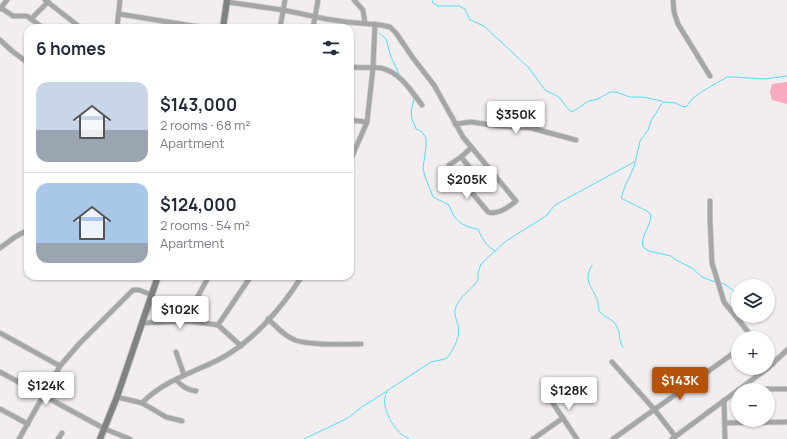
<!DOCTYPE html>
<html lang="en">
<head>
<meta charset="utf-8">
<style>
	:root { --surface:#fff; --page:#f2f2f3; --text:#1f2937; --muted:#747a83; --line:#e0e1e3; --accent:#b45309 }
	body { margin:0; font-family:Manrope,sans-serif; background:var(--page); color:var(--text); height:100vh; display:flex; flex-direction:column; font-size:15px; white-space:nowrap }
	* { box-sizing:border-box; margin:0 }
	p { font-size:13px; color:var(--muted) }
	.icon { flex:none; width:22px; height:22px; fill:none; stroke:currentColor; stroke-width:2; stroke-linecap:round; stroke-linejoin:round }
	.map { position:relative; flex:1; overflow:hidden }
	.panel { position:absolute; left:24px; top:24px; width:330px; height:256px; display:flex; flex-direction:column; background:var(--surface); border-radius:12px; box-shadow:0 1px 3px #0004 }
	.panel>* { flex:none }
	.controls { position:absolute; left:731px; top:279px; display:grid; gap:8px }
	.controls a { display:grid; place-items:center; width:44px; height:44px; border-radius:50%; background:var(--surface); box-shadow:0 1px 3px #0004; font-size:20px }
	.price { position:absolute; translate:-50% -34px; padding:0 9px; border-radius:4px; background:#fff; color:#222; font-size:13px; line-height:26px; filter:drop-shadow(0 1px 2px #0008) }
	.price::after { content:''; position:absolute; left:50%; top:24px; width:12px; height:9px; margin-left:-6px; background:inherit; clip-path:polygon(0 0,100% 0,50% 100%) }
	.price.selected { background:var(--accent); color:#fff }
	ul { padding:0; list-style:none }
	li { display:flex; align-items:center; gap:12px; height:100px; padding:0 12px }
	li+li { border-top:1px solid var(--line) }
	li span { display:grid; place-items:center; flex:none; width:112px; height:80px; border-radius:12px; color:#555 }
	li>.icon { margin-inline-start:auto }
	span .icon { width:48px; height:48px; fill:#fffc; stroke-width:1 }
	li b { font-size:17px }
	h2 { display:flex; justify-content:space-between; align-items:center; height:48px; padding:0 12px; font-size:17px }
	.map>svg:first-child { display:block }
	.green { fill:#f8aabe }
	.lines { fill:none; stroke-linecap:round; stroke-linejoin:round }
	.stream { stroke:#51def7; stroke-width:1 }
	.street-casing { stroke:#cecacb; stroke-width:6 }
	.secondary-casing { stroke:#cecacb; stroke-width:8 }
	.street { stroke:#a4a6a7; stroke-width:4.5 }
	.secondary { stroke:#808384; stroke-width:6 }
</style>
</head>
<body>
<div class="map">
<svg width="787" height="439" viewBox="0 0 787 439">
	<rect width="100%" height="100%" fill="#f2edee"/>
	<!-- green -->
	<polygon class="green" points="787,82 787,104 772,100 770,92 772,84"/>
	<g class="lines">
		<!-- stream -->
		<g class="stream">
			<polyline points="432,0 433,3 438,6 459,6 465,9 470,20 484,26 529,68 545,90 559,97 568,109 572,112 589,101 598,99 610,92 616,92 630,97 643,97 662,101"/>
			<polyline points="379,33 386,39 391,57 400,76"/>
			<path d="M412 96 414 99 411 111 412 119 416 129 422 132 426 138V147L423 168 425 177 433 197 449 205C454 220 462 227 478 229 481 237 487 247 495 251"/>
			<path d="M592 265C583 281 591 285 597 299 599 304 597 309 601 313 607 319 614 319 617 327 621 334 618 340 623 347"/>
			<path d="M715 282 702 277 692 268 676 260 671 256 649 251 643 247C640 236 651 226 651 215L647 211 621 198 625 186 634 167 640 141 648 130 651 121 663 102 676 103 681 106 686 107 693 98 703 91 727 77H735L765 79 787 76"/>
			<path d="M721 283C728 284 731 291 738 293"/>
			<path d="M387 392C379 404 392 426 401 434 404 436 407 437 409 439"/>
			<path d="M304 439 348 418 363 406 370 402 431 362 445 359 448 357C454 348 461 336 458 325 457 320 454 315 455 310 458 297 471 291 478 280V273L481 264 506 241 546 216 555 205 634 162"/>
		</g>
		<!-- street casing -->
		<g class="street-casing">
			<g id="street">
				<polyline points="45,0 81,28"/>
				<polyline points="354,0 363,10 365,23"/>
				<polyline points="673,0 674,12 678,24 710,76"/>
				<path d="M227 2 283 10 326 19 347 22 381 25 390 27 396 33 413 58 434 85 463 137 516 201C509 207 497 215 488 212L458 176 449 168V165L461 157"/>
				<polyline points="1,8 13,16 27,16 43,28"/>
				<polyline points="0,9 7,0"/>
				<polyline points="119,14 206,28"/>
				<polyline points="31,19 48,2"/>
				<polyline points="117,28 120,0"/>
				<polyline points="280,28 285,0"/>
				<polyline points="313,28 318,0"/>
				<polyline points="0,40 12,51 28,63"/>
				<path d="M350 67C360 68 371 67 381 68 400 72 411 91 422 105"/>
				<polyline points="350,120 367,122"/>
				<polyline points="455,124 471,122 499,126 531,128 576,140"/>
				<polyline points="471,148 461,157 475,174 486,184"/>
				<polyline points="350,161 367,122 373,68 375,24"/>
				<polyline points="710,201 710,220 712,263 721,292 724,302 753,338"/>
				<polyline points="0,248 15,237 28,230"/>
				<path d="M268 319C277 327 285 337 295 340 312 346 343 344 361 344"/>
				<polyline points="188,321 193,305 209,276"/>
				<polyline points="142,323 188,321 218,325 241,346"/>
				<polyline points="218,325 251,276"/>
				<polyline points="0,333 60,366"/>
				<polyline points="176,352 184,375"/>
				<polyline points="768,358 773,364"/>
				<polyline points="612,362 654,409 675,436 674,439"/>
				<polyline points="768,368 787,350"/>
				<polyline points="0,372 105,429 130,439"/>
				<path d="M176 380C182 386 187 390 196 391"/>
				<polyline points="739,389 787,389"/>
				<polyline points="546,393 577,439"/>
				<polyline points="117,397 142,403 166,417 182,421"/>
				<polyline points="724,400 725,439"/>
				<path d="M142 403C162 382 191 373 216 361 251 344 282 308 302 276"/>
				<polyline points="0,409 28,424"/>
				<polyline points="725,423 787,422"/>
				<polyline points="19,439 60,366 79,344 133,290 139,290 152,295"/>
				<polyline points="58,439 62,433"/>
				<polyline points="533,439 563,418"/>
				<polyline points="613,439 738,350"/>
				<polyline points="672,439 768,368"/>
			</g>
		</g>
		<!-- secondary casing -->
		<g class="secondary-casing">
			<g id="secondary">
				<polyline points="223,28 227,0"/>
				<polyline points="100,439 117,397 158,276"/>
			</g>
		</g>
		<!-- street -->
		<use href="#street" class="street"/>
		<!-- secondary -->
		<use href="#secondary" class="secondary"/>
	</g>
</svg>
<div class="controls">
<a><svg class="icon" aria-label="layers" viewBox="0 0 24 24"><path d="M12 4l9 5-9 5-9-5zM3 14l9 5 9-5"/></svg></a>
<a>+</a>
<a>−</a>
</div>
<b class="price" style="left:516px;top:135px">$350K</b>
<b class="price" style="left:467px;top:200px">$205K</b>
<b class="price" style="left:180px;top:330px">$102K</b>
<b class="price selected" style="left:680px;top:401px">$143K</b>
<b class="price" style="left:46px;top:406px">$124K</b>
<b class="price" style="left:569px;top:411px">$128K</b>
<section class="panel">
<h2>6 homes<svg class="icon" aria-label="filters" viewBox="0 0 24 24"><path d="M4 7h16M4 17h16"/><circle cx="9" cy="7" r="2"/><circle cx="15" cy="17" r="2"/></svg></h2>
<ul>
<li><span style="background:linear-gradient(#c9d6e8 60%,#9aa5b1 0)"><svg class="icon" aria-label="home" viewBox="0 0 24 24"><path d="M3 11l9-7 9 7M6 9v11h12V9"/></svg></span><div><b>$143,000</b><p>2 rooms · 68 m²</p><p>Apartment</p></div></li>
<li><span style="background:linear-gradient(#a9c7e8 75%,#9aa5b1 0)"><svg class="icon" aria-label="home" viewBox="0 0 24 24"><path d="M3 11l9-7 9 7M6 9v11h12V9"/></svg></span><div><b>$124,000</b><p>2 rooms · 54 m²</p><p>Apartment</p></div></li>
</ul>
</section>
</div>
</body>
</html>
